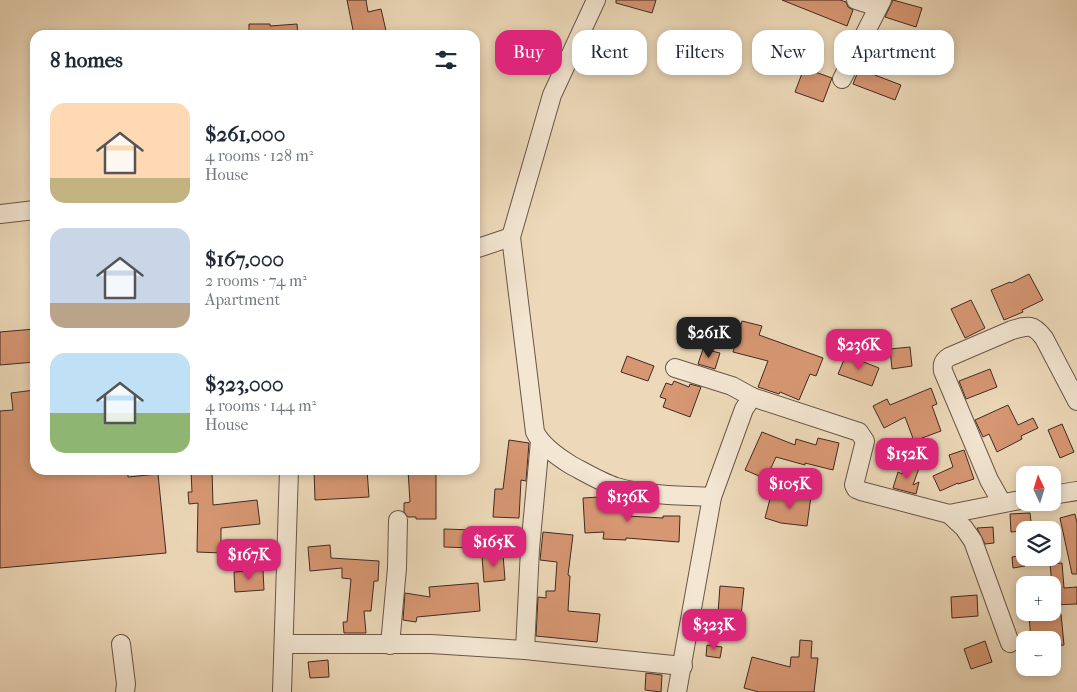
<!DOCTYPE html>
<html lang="en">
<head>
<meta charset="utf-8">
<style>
	:root { --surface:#fff; --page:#f2f2f3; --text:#1f2937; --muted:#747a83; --accent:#db2777 }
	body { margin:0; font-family:"IM FELL French Canon",serif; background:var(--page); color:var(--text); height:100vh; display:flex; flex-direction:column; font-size:19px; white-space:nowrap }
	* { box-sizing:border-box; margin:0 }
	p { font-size:16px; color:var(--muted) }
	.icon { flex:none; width:28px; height:28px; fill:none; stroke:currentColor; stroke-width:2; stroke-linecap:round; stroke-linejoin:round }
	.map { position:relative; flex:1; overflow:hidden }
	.sheet { position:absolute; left:30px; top:30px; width:450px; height:445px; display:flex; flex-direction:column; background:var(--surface); border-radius:15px; box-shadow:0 2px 8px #0003 }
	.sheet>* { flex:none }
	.guide { position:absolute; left:495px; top:30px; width:475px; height:45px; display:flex; gap:10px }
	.needle { width:32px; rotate:356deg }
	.controls { position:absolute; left:1016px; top:466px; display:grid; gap:10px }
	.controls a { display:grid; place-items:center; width:45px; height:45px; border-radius:10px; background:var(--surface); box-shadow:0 2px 8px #0003; font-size:25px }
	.price { position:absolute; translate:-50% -42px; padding:0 11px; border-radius:10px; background:var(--accent); color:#fff; font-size:16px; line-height:32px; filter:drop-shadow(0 1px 2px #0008) }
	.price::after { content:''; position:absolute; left:50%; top:30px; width:15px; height:11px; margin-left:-8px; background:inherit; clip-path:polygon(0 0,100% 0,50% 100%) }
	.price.current { background:#222; color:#fff }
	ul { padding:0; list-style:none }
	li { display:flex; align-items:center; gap:15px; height:125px; padding:0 20px }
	li span { display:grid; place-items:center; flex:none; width:140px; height:100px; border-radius:15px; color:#555 }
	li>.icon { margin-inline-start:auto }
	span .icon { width:60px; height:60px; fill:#fffc; stroke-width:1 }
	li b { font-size:21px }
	h2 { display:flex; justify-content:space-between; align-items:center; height:60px; padding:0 20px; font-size:21px }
	.chip { padding:0 18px; border-radius:15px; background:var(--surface); box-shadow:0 2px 8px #0003; font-size:18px; line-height:45px }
	.chip.current { background:var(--accent); color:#fff }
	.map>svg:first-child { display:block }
	.building { fill:#d79773; stroke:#3f2a22 }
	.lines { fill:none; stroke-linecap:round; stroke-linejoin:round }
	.minor-casing { stroke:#6a5648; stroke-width:20 }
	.minor { stroke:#f3e6d2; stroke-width:18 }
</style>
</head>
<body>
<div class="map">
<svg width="1077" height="692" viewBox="0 0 1077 692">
	<rect width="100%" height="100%" fill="#edd9b9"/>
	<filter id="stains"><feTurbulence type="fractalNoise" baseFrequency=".004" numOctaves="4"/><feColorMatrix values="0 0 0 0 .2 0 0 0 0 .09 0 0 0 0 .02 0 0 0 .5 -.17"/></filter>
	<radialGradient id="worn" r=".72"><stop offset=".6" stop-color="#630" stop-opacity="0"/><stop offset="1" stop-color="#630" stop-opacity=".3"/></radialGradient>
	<!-- building -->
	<g class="building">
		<polygon points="347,0 366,0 368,12 381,9 387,35 354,35"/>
		<polygon points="616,0 656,0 652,13 616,3"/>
		<polygon points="782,0 840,0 846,2 848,7 853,10 847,26"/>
		<polygon points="893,0 922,8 916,27 885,17"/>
		<polygon points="249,24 270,24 270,26 297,24 298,35 249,35"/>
		<polygon points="804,68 832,78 823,102 795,92"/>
		<polygon points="859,69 901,85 895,100 853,84"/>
		<polygon points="1029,274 1043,300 1022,310 1023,312 1004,320 991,290 1010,282 1011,283"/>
		<polygon points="971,300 985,328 965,338 951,309"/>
		<polygon points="742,321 762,326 759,335 823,358 816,376 810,374 799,400 780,392 779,394 758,387 768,361 733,352"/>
		<polygon points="35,329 35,362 0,365 0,332"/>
		<polygon points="910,347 912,366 892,369 890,349"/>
		<polygon points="703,349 720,353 715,369 698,364"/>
		<polygon points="846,355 879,368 872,386 838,374"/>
		<polygon points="627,356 654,366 648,381 621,372"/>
		<polygon points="990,369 997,387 966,399 959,381"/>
		<polygon points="674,381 689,387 690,384 701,387 690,417 663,407 666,399 660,397 666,383 672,385"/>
		<polygon points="931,388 937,404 932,406 941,431 914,441 905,417 884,428 873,406 887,399 890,405"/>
		<polygon points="35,390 35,470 128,470 128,477 158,474 166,553 0,568 0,411 13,410 11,393"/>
		<polygon points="1008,405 1018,425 1033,418 1038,428 1021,436 1022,439 997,452 989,434 983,437 975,420"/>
		<polygon points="1062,424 1074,452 1060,458 1048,430"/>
		<polygon points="762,432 795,445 796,439 816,445 818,438 839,443 833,470 805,463 805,465 776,457 766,479 745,470"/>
		<polygon points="509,440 529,443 526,481 521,480 519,518 493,517 495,489 503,489"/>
		<polygon points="964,450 974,479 958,484 958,483 940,491 933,476 953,467 949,455"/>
		<polygon points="905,463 919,468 913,485 919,482 916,494 893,488 898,472 902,474"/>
		<polygon points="191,470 212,470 213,505 257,500 260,524 221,528 221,553 197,552 198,503 189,504 188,492 192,492"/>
		<polygon points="314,470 367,470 369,497 315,500"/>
		<polygon points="408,470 436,470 436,519 416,519 416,517 408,517 404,512 404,503 410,502"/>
		<polygon points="794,493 811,496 807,526 781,523 765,518 771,495 793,501"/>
		<polygon points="599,497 600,505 628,506 627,516 663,518 663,516 680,516 679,542 626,538 626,540 603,539 604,532 585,533 583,498"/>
		<polygon points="1030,513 1032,530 1011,532 1010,514"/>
		<polygon points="1075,514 1077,523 1077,574 1072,574 1060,518"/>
		<polygon points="993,527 994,543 985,544 977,528"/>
		<polygon points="444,529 474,530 473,548 444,547"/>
		<polygon points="543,532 573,535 568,575 570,576 568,611 600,614 597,642 536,636 538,597 546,598 546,591 555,591 557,562 540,560"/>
		<polygon points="330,545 331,558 379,561 378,581 374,581 371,611 364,611 366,633 344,633 343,622 347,622 351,579 342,578 342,568 310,571 308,547"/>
		<polygon points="503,554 505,580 484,582 482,557"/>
		<polygon points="1024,555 1025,566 1013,568 1012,557"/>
		<polygon points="1062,563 1064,588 1077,587 1077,604 1052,605 1052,585 1050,564"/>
		<polygon points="263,570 264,590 235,592 234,572"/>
		<polygon points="478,583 480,611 417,617 416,622 403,620 405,593 430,597 429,587"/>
		<polygon points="720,586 744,588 741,615 718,613"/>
		<polygon points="977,595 978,616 952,618 951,597"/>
		<polygon points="1061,614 1064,645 1052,646 1052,640 1031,640 1029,616"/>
		<polygon points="800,640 812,641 811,658 818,658 814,692 759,692 744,688 752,657 790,667 791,657 799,657"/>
		<polygon points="985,641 992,662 971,669 964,649"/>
		<polygon points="707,645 722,647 720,658 706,656"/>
		<polygon points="328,660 329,677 310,678 308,662"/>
		<polygon points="646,673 662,675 661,692 645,690"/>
	</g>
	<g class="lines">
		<!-- minor casing -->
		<g class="minor-casing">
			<g id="minor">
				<path d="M596 0 552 95 511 237 535 432C542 446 558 457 571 465 586 473 601 482 616 487 647 496 680 495 712 497L744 409 752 397 859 432 865 441 854 485 856 489 861 491 949 514 1025 499"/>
				<polyline points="856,0 878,7"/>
				<polyline points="842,79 882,0"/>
				<polyline points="0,214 35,210"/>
				<polyline points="475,249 511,237"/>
				<polyline points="675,368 732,386 752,397"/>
				<polyline points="1052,495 1077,491"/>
				<path d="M1002 503 989 480 943 371C942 364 943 361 949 357L1012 330C1029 325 1033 324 1044 338L1077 401"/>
				<polyline points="949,514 964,528 973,541 1010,643"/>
				<polyline points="121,644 126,684 125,692"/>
				<polyline points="284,644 431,644 525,650 683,666"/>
				<polyline points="390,645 397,568 398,520"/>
				<polyline points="525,650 530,549 540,441"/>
				<polyline points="282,692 289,470"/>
				<polyline points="677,692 712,497"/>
			</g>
		</g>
		<!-- minor -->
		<use href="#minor" class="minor"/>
	</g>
	<rect width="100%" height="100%" filter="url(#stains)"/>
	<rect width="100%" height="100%" fill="url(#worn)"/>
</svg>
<div class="controls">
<a><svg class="needle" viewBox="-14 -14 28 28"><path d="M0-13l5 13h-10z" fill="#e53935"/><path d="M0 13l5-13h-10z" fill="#747a83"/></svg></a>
<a><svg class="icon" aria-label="layers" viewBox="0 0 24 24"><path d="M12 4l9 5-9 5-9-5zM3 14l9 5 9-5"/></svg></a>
<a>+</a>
<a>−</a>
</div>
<b class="price current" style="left:709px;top:359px">$261K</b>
<b class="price" style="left:859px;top:371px">$236K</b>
<b class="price" style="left:907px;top:480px">$152K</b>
<b class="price" style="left:790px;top:510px">$105K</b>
<b class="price" style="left:628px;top:523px">$136K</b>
<b class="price" style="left:494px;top:568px">$165K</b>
<b class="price" style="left:249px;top:581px">$167K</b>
<b class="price" style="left:714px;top:651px">$323K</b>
<div class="guide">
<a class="chip current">Buy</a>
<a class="chip">Rent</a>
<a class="chip">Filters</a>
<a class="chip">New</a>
<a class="chip">Apartment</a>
</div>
<section class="sheet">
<h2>8 homes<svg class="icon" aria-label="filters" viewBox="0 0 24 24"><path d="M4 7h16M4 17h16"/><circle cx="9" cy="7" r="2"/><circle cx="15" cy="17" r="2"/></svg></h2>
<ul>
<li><span style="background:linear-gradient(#ffd9b3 75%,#c2b280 0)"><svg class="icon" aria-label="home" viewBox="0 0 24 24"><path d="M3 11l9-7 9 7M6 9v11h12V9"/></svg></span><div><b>$261,000</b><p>4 rooms · 128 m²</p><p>House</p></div></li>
<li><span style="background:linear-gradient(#c9d6e8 75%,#b9a48a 0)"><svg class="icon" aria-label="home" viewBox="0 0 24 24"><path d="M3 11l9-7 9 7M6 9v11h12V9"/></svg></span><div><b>$167,000</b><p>2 rooms · 74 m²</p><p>Apartment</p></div></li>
<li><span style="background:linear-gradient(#bfe0f5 60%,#8fb573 0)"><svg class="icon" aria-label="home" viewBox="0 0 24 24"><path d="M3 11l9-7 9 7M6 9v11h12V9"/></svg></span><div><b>$323,000</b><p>4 rooms · 144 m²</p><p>House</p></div></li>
</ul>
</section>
</div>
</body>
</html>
